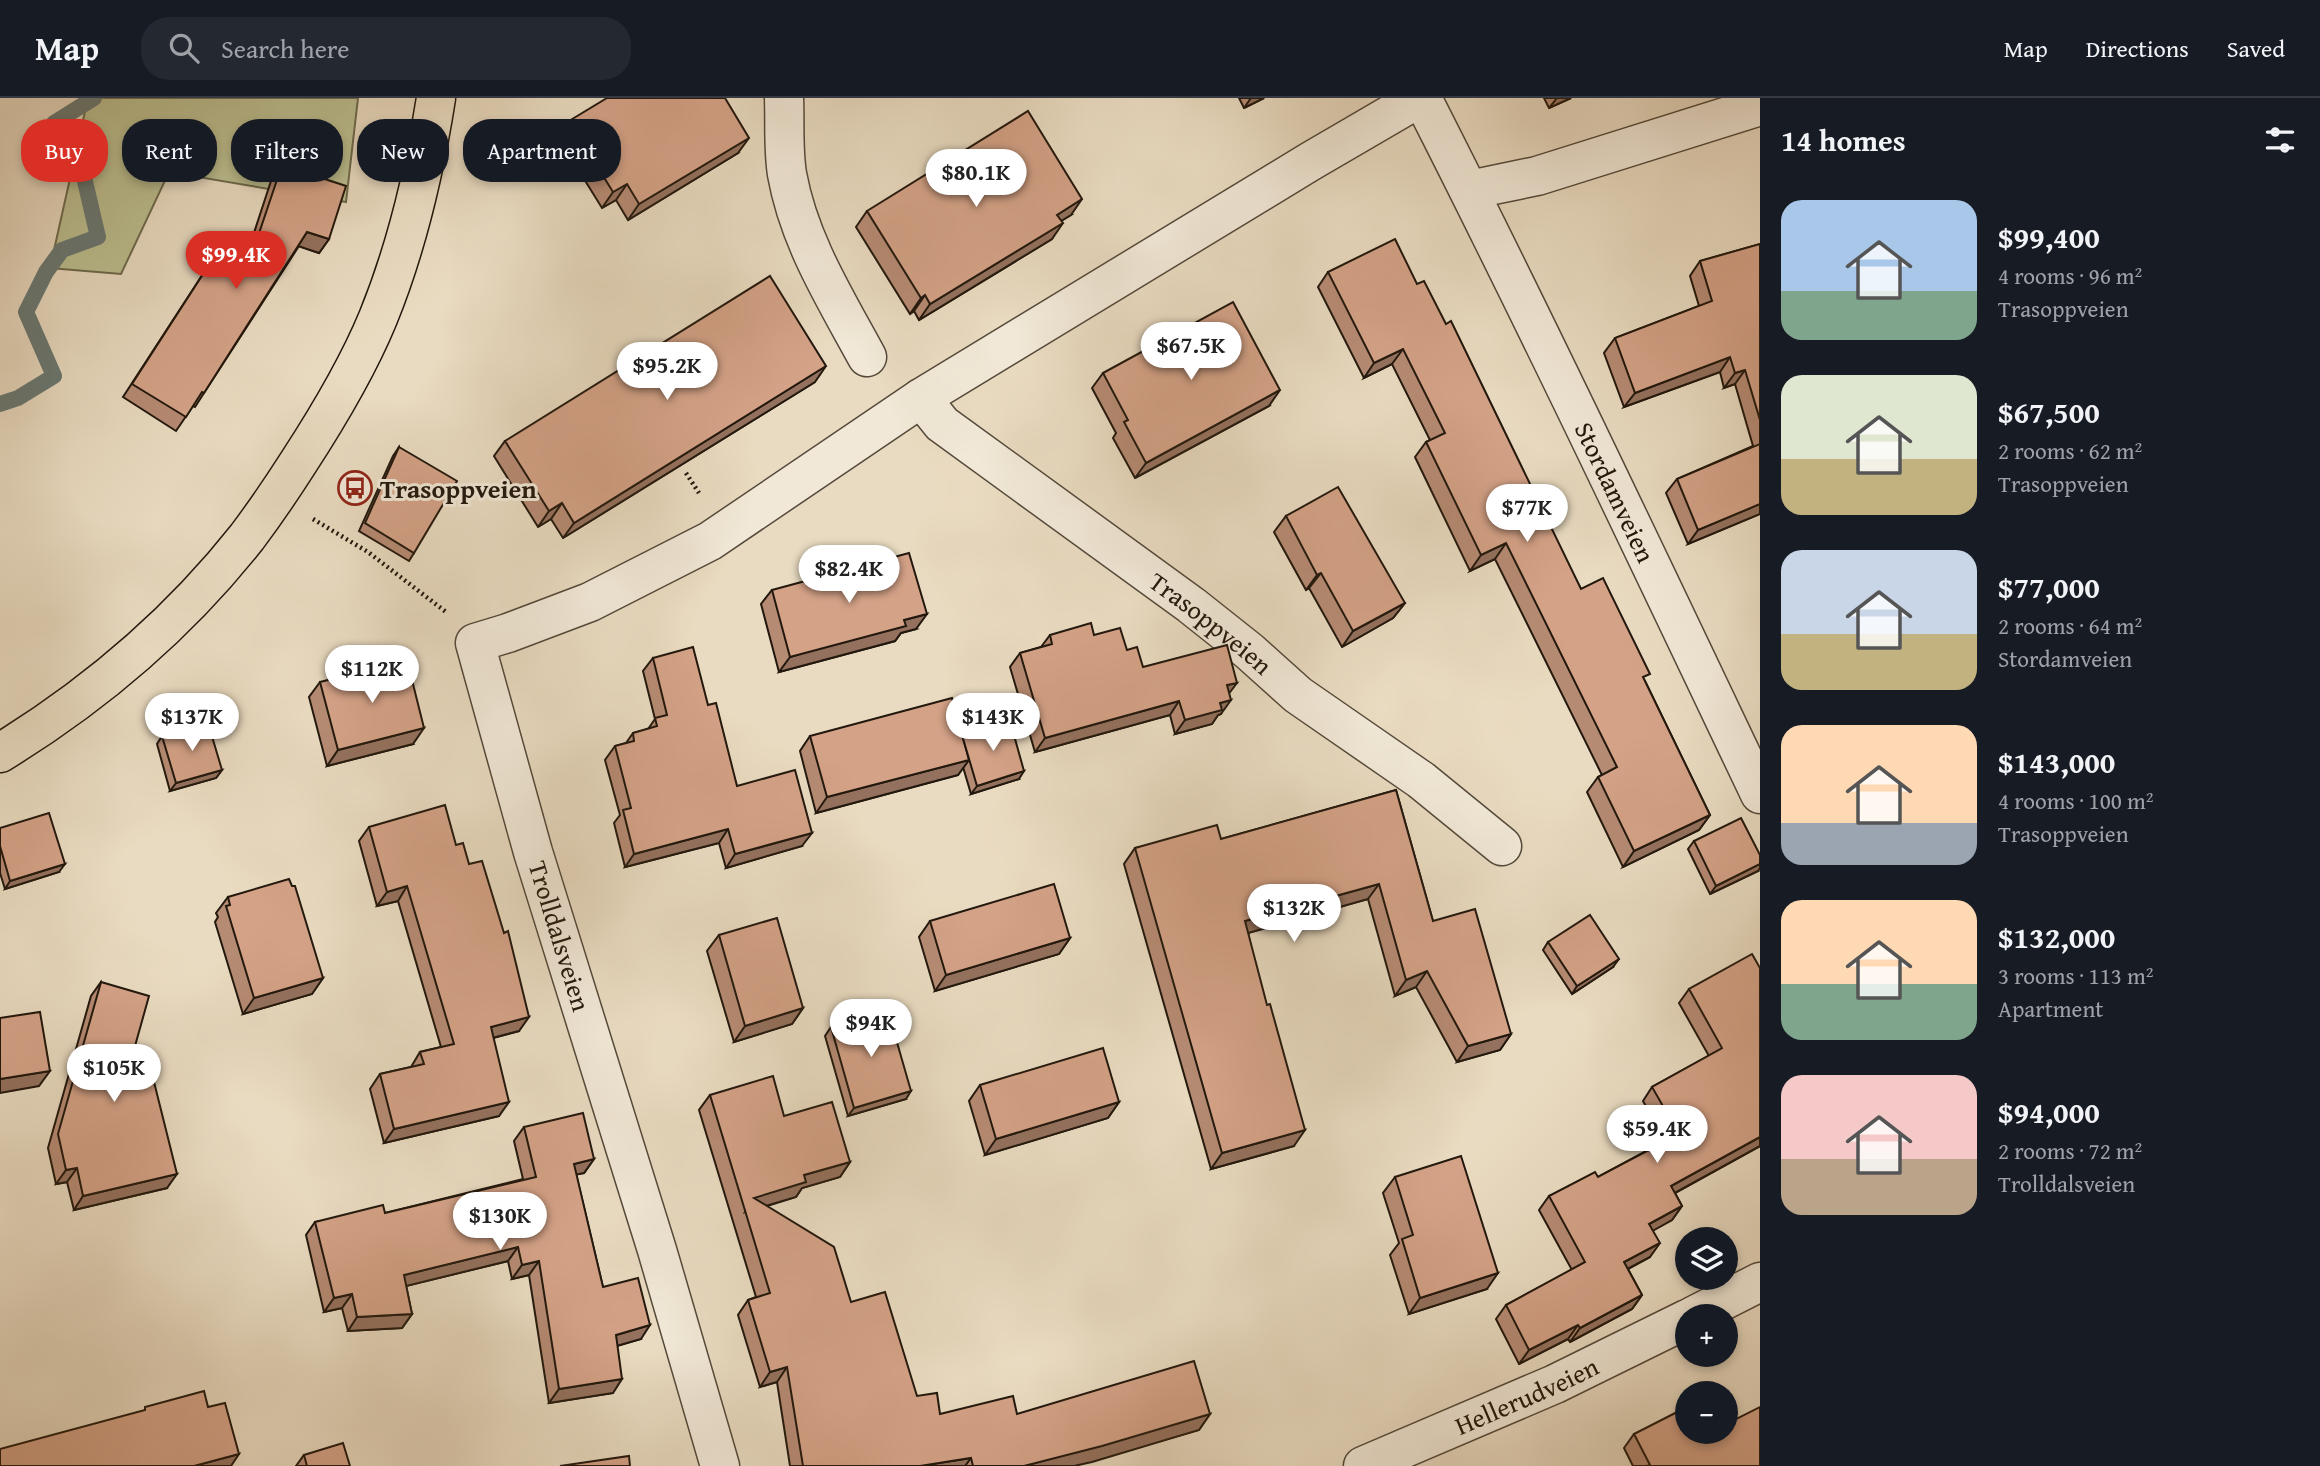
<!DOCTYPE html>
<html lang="en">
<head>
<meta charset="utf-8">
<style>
	:root { --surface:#171b24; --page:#242831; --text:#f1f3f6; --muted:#9ea1a6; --line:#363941; --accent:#d93025 }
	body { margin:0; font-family:"Gentium Book Plus",serif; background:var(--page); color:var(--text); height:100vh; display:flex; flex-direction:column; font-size:26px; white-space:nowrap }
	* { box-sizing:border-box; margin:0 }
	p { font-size:23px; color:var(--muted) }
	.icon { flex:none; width:38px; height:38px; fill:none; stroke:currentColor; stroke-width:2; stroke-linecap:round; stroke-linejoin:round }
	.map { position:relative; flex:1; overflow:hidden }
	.panel { display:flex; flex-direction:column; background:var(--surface); width:560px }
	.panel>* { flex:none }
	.banner { position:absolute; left:21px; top:21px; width:665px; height:63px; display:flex; gap:14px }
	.controls { position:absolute; left:1675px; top:1129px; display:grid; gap:14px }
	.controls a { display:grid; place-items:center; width:63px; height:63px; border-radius:50%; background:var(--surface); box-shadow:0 4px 10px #0003; font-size:35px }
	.price { position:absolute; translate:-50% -60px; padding:0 16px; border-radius:24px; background:#fff; color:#222; font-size:23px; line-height:46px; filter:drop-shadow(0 2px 4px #0008) }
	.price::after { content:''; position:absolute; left:50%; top:42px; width:21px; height:16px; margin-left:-10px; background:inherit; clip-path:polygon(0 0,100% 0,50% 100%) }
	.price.current { background:var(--accent); color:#fff }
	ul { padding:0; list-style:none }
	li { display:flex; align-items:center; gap:21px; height:175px; padding:0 21px }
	li span { display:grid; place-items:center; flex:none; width:196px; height:140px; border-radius:21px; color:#555 }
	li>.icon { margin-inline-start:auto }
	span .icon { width:84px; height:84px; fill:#fffc; stroke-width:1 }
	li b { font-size:30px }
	h2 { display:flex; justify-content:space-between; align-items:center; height:84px; padding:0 21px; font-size:30px }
	.chip { padding:0 24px; border-radius:28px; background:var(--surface); box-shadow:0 4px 10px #0003; font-size:24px; line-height:63px }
	.chip.current { background:var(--accent); color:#fff }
	header { display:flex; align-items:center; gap:42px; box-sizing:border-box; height:98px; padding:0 35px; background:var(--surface); border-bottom:2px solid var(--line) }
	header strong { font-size:33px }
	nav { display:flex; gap:38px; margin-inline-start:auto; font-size:24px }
	.search { width:490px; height:63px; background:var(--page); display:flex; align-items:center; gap:18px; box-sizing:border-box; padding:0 24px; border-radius:28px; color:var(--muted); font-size:26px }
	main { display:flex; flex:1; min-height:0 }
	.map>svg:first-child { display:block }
	.green { fill:#bbbe90; stroke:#6e6b4e; stroke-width:2 }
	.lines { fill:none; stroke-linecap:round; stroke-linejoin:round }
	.stream { stroke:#697974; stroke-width:16 }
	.minor-casing { stroke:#54493a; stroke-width:41 }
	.major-casing { stroke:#22180d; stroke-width:41 }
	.path { stroke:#22180d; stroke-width:4.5; stroke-dasharray:2 3.5; stroke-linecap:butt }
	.minor { stroke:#f1e8d7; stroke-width:38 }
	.major { stroke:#e9dbc1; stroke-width:38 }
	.wall { fill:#b68b74; stroke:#22180d; stroke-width:2 }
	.shaded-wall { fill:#94715e; stroke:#22180d; stroke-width:2 }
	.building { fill:#d4a287; stroke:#22180d; stroke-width:2 }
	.labels { text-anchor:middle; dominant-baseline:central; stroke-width:6; stroke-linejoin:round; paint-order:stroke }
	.poi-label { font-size:26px; font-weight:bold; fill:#22180d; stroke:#f1e8d7; text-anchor:start }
	.street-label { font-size:26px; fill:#22180d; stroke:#f1e8d7 }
</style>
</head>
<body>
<header>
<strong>Map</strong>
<div class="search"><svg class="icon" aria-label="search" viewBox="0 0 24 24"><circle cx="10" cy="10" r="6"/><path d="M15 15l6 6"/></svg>Search here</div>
<nav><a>Map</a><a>Directions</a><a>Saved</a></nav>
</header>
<main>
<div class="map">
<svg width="1760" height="1368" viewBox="0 0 1760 1368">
	<rect width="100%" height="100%" fill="#e9dbc1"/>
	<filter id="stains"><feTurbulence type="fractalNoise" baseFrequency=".00286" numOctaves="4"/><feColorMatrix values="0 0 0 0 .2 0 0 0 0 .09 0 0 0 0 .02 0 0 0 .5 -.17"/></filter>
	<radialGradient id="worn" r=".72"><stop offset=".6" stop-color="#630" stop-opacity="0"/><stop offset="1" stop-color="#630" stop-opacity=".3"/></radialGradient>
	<!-- green -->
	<polygon class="green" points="88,0 358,0 346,104 169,74 121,176 50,170"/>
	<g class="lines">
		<!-- stream -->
		<polyline class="stream" points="0,306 18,300 54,278 26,214 46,174 62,152 98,139 80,62 54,25 94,0"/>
		<!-- minor casing -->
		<g class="minor-casing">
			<g id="minor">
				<path d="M784 0C785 25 783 51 787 76 799 143 835 200 867 259"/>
				<path id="s1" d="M1422 0C1539 230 1649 463 1760 696"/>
				<polyline points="1469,92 1537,78 1760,8"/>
				<path id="s2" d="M921 300 942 326 1191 507 1249 553 1298 597 1421 682 1502 748"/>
				<polyline points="1693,1218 1760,1184"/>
				<polyline points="720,1368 657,1152 533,754 475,545 508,535 590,504 710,443 921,300 1311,63 1419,0"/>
				<path id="s3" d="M1363 1368 1555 1286 1687 1221"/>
			</g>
		</g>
		<!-- major casing -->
		<g class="major-casing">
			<path id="major" d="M0 655C93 598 179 525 247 439 265 415 282 390 298 365 328 319 357 271 378 220 407 149 424 76 436 0"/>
		</g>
		<!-- path -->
		<g class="path">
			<polyline points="686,375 699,395"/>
			<polyline points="313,421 368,454 446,514"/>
		</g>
		<!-- minor -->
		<use href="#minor" class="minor"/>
		<!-- major -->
		<use href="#major" class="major"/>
	</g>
	<!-- wall -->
	<g class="wall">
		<polygon points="1239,0 1264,0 1244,10"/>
		<polygon points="1544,0 1571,0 1549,10"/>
		<polygon points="569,23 738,55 628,122 616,102 602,110 558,39"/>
		<polygon points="282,67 329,141 319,155 299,148 204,295 195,309 193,308 176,333 123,299 227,139 248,153 272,80"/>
		<polygon points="867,113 1071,117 1061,123 1052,141 919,222 914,213 910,216 856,129"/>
		<polygon points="1760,146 1760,416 1688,446 1666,395 1677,381 1753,348 1735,286 1724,290 1720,274 1624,309 1604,255 1615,240 1699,208 1690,178 1700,163"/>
		<polygon points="1328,174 1417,186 1581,491 1645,583 1710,717 1699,732 1623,769 1587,694 1598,679 1602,677 1495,461 1470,473 1415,359 1426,344 1430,342 1392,266 1364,280 1318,189"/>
		<polygon points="1103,275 1269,308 1135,380 1113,340 1116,335 1092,290"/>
		<polygon points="815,284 563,440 551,421 538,429 494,358 505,343"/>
		<polygon points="399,349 414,455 409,463 359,433 393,358"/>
		<polygon points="1286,418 1405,505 1393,520 1342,549 1309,490 1306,492 1274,434"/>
		<polygon points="772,492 916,531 901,535 895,543 779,574 761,506"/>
		<polygon points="1050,537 1094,537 1143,569 1229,595 1221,616 1218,617 1212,626 1175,636 1170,617 1035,654 1010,569 1020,555 1041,549"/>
		<polygon points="653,560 708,607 737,688 802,748 726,770 719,745 625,769 614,725 620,717 605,662 615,648 626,645 633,635 648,631 655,621 643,573"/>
		<polygon points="320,584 413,646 327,668 309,599"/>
		<polygon points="962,637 1019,681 971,696 963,669 958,677 816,715 800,653 810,638"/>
		<polygon points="162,638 222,672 216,680 170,693 157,646"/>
		<polygon points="1396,692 1433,823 1511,936 1500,952 1457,964 1416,889 1395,898 1368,801 1248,835 1294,1048 1211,1071 1124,766 1135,750 1221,741"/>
		<polygon points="369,729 456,747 519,933 493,940 499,1018 384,1045 370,991 380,976 411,969 420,954 441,949 398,803 377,808 359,743"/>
		<polygon points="0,730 59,774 5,791 0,775"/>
		<polygon points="1694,743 1758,773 1710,796 1688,751"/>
		<polygon points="228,799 323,880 312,896 243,916 215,824 218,819 216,815"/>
		<polygon points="930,823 1070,840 1059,856 935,893 919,839"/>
		<polygon points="719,837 803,910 792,926 734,944 707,853"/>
		<polygon points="1548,844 1613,869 1572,896 1543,852"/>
		<polygon points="1760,870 1760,1049 1760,1048 1675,1095 1682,1108 1672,1122 1653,1132 1650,1159 1628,1171 1642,1197 1632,1211 1570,1244 1568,1241 1519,1266 1496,1221 1506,1207 1572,1172 1539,1112 1549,1098 1598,1079 1665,1043 1643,1003 1652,989 1709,958 1679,905 1689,891"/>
		<polygon points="101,884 123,991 167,1090 74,1112 67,1084 56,1086 48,1050 91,898"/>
		<polygon points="831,929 906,1001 848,1018 825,938"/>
		<polygon points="980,987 1119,1004 1108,1020 985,1057 969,1003"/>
		<polygon points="710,997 784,1018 850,1064 840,1079 802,1090 796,1099 767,1108 851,1204 917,1298 940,1316 1210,1316 1199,1332 1074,1368 790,1368 777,1284 760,1289 738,1217 748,1202 756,1199 699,1012"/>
		<polygon points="524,1029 594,1061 584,1075 576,1076 603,1189 641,1241 617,1248 613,1295 549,1305 529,1177 512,1181 508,1163 406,1188 412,1216 402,1230 348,1233 342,1210 324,1214 306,1137 315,1124 385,1115 523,1081 514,1043"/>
		<polygon points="1395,1079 1487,1191 1409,1216 1390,1157 1399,1145 1383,1095"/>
		<polygon points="1687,1334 1726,1334 1760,1368 1633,1368 1624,1350 1634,1336"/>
		<polygon points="304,1357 350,1368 296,1368"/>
	</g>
	<!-- shaded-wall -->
	<g class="shaded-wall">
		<polygon points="1251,0 1264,0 1244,10"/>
		<polygon points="1557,0 1571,0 1549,10"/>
		<polygon points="749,40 738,55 628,122 639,106"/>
		<polygon points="627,86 616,102 602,110 613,94"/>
		<polygon points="1082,101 1071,117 1046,132 1057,117"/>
		<polygon points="1063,125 1052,141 919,222 930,206"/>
		<polygon points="307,134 329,141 319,155 298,148"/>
		<polygon points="925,197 914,213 910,216 921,200"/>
		<polygon points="1403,251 1392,266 1364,280 1374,265"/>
		<polygon points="1730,259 1720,274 1624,309 1635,295"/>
		<polygon points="826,268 815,284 563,440 574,425"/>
		<polygon points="1745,272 1735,286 1724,290 1735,275"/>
		<polygon points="1280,292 1269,308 1135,380 1146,365"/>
		<polygon points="562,405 551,421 538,429 549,413"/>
		<polygon points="1760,406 1760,416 1688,446 1698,432"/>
		<polygon points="1506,445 1495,461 1470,473 1481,457"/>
		<polygon points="1321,475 1309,490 1306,492 1317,477"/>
		<polygon points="1405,505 1393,520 1342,549 1353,533"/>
		<polygon points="927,516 916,531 901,535 895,543 779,574 790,559 904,522"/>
		<polygon points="1237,585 1227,598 1227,587"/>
		<polygon points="1231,602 1221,616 1218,617 1212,626 1175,636 1185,622 1220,605"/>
		<polygon points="1179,603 1170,617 1035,654 1045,640"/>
		<polygon points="424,630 413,646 327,668 338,652"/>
		<polygon points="969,662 958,677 816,715 827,699"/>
		<polygon points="222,672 216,680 170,693 176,685"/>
		<polygon points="1024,673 1019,681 971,696 977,688"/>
		<polygon points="1710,717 1699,732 1623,769 1634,753"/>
		<polygon points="728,731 719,745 625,769 634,756"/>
		<polygon points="812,735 802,748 726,770 735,756"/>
		<polygon points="65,766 59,774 5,791 10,783"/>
		<polygon points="1760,766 1760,770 1758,773 1710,796 1716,788"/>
		<polygon points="1379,786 1368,801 1234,839 1245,823"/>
		<polygon points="407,788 398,803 377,808 387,794"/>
		<polygon points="1070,840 1059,856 935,893 946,877"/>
		<polygon points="1619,861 1613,869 1572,896 1577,888"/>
		<polygon points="1427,873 1416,889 1395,898 1406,882"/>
		<polygon points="323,880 312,896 243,916 254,900"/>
		<polygon points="803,910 792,926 734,944 745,928"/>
		<polygon points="529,919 519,933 481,943 491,929"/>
		<polygon points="1511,936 1500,952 1457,964 1468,948"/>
		<polygon points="50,973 39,988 0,995 0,981"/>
		<polygon points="911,993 906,1001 848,1018 854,1010"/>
		<polygon points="509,1004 499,1018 384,1045 394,1031"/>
		<polygon points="1119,1004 1108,1020 985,1057 996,1041"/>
		<polygon points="1305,1032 1294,1048 1211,1071 1222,1055"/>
		<polygon points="1760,1039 1760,1048 1662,1102 1671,1088"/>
		<polygon points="594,1061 584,1075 564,1079 574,1066"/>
		<polygon points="850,1064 840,1079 802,1090 796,1099 745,1114 754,1100 804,1077"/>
		<polygon points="77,1070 67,1084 56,1086 66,1072"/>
		<polygon points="177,1076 167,1090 74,1112 83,1098"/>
		<polygon points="1682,1108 1672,1122 1640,1140 1649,1126"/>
		<polygon points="1660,1145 1650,1159 1614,1178 1624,1164"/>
		<polygon points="518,1149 508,1163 394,1191 404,1177"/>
		<polygon points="539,1163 529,1177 512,1181 522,1167"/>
		<polygon points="1498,1175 1487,1191 1409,1216 1420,1200"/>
		<polygon points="352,1196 342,1210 324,1214 334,1200"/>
		<polygon points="1642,1197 1632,1211 1570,1244 1580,1230"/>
		<polygon points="412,1216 402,1230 348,1233 357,1219"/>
		<polygon points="650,1227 641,1241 606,1251 616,1237"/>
		<polygon points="1578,1227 1568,1241 1519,1266 1529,1252"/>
		<polygon points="787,1269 777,1284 760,1289 770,1274"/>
		<polygon points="622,1281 613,1295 549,1305 559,1291"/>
		<polygon points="1210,1316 1199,1332 1092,1364 1074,1368 1024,1368"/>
		<polygon points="239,1356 231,1368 194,1368"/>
		<polygon points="971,1360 965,1368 920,1368"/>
	</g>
	<!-- building -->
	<g class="building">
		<polygon points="607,0 725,0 749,40 639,106 627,86 613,94 569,23"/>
		<polygon points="1028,13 1082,101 1057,117 1063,125 930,206 925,197 921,200 867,113"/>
		<polygon points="282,67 346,88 329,141 307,134 204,295 202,294 186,319 132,286 227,139 252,156"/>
		<polygon points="1395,141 1417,186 1424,183 1446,226 1451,223 1581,491 1603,480 1650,576 1643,579 1710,717 1634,753 1598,679 1617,669 1506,445 1481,457 1426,344 1445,335 1403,251 1374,265 1328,174"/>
		<polygon points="1760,146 1760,322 1745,272 1735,275 1730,259 1635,295 1615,240 1712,203 1700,163"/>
		<polygon points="770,178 826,268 574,425 562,405 549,413 505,343"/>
		<polygon points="1233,204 1280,292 1146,365 1124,324 1128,322 1103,275"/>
		<polygon points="1760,346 1760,406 1698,432 1677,381"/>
		<polygon points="399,349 457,383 414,455 365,425"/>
		<polygon points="1338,389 1405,505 1353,533 1321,475 1317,477 1286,418"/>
		<polygon points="909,455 927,516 904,522 906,528 790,559 772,492"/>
		<polygon points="1091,525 1094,537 1120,530 1127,552 1137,549 1143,569 1227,547 1237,585 1227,587 1231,602 1220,605 1222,612 1185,622 1179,603 1045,640 1020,555 1052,546 1050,537"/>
		<polygon points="693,549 708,607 716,605 737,688 795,672 812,735 735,756 728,731 634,756 623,712 631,710 615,648 634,643 633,635 657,628 655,620 667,617 653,560"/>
		<polygon points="407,562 424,630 338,652 320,584"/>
		<polygon points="952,600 969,662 827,699 810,638"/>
		<polygon points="1010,623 1024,673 977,688 962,637"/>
		<polygon points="208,625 222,672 176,685 162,638"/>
		<polygon points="1396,692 1433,823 1475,811 1511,936 1468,948 1427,873 1406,882 1379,786 1245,823 1267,907 1270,906 1305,1032 1222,1055 1135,750 1217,727 1221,741"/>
		<polygon points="445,707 456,747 463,745 469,766 482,763 504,835 508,833 529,919 491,929 509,1004 394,1031 380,976 424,966 420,954 454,946 407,788 387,794 369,729"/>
		<polygon points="49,715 65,766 10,783 0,748 0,730"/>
		<polygon points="1741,720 1760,757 1760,766 1716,788 1694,743"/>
		<polygon points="289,781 292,788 295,788 323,880 254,900 226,808 230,807 228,799"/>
		<polygon points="1054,786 1070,840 946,877 930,823"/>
		<polygon points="1590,817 1619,861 1577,888 1548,844"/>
		<polygon points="777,820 803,910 745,928 719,837"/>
		<polygon points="1752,856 1760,870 1760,1039 1671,1088 1682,1108 1649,1126 1660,1145 1624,1164 1642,1197 1580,1230 1578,1227 1529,1252 1506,1207 1585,1164 1549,1098 1595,1074 1598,1079 1679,1036 1652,989 1722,950 1689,891"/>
		<polygon points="101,884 149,898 123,991 154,984 177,1076 83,1098 77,1070 66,1072 58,1036"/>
		<polygon points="888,913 911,993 854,1010 831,929"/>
		<polygon points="40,914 50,973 0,981 0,920"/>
		<polygon points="1103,950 1119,1004 996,1041 980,987"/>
		<polygon points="773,978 784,1018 832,1004 850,1064 804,1077 806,1084 754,1100 834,1149 851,1204 885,1194 917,1298 937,1295 940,1316 1013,1298 1017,1316 1194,1263 1210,1316 1102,1348 1024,1368 973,1368 971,1360 920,1368 803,1368 787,1269 770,1274 748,1202 770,1195 710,997"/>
		<polygon points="583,1015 594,1061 574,1066 603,1189 638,1180 650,1227 616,1237 622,1281 559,1291 539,1163 522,1167 518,1149 404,1177 412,1216 357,1219 352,1196 334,1200 315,1124 383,1107 385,1115 536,1079 524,1029"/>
		<polygon points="1461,1058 1498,1175 1420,1200 1402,1141 1413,1137 1395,1079"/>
		<polygon points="204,1293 208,1309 225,1305 239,1356 194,1368 0,1368 0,1351 145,1312 145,1309"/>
		<polygon points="1687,1309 1687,1334 1726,1334 1726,1326 1760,1309 1760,1368 1647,1368 1650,1367 1634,1336"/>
		<polygon points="343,1345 350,1368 307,1368 304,1357"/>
		<polygon points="629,1358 630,1368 560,1368"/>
	</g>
	<!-- icons -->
	<defs>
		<g id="bus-ring" transform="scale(1.75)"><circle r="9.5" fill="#f1e8d7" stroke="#8f2418" stroke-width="1.5"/><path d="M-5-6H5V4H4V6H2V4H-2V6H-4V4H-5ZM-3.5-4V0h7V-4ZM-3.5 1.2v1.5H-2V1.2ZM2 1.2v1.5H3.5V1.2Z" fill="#8f2418"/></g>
	</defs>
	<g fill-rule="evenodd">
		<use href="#bus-ring" x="355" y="390"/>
	</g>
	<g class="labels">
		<!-- poi labels -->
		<g class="poi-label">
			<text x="380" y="390">Trasoppveien</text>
		</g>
		<!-- street labels -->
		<g class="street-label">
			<text stroke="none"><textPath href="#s1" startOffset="439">Stordamveien</textPath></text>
			<text stroke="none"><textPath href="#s2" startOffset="368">Trasoppveien</textPath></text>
			<text transform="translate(560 838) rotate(73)">Trolldalsveien</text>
			<text stroke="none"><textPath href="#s3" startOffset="178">Hellerudveien</textPath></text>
		</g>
	</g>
	<rect width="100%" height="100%" filter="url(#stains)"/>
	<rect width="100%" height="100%" fill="url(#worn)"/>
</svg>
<div class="controls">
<a><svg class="icon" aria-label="layers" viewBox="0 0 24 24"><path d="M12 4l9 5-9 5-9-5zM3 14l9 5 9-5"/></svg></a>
<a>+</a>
<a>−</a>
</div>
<b class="price" style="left:976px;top:111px">$80.1K</b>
<b class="price current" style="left:236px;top:193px">$99.4K</b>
<b class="price" style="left:1191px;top:284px">$67.5K</b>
<b class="price" style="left:667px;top:304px">$95.2K</b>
<b class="price" style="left:1527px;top:446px">$77K</b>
<b class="price" style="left:849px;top:507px">$82.4K</b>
<b class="price" style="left:372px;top:607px">$112K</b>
<b class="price" style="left:192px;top:655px">$137K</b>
<b class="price" style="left:993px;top:655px">$143K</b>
<b class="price" style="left:1294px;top:846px">$132K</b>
<b class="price" style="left:871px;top:961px">$94K</b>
<b class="price" style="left:114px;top:1006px">$105K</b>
<b class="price" style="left:1657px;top:1067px">$59.4K</b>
<b class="price" style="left:500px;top:1154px">$130K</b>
<div class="banner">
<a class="chip current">Buy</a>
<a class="chip">Rent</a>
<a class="chip">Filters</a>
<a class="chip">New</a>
<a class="chip">Apartment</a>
</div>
</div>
<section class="panel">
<h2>14 homes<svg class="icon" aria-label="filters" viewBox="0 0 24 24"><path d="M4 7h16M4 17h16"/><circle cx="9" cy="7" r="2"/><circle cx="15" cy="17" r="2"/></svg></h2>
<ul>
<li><span style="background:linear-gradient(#a9c7e8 65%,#7fa58c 0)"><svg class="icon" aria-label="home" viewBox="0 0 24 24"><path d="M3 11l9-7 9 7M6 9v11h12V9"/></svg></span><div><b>$99,400</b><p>4 rooms · 96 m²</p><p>Trasoppveien</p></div></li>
<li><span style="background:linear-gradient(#dfe7d0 60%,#c2b280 0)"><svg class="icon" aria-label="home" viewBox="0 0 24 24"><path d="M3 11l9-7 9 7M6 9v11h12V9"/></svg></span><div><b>$67,500</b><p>2 rooms · 62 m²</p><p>Trasoppveien</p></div></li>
<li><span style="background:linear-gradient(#c9d6e8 60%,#c2b280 0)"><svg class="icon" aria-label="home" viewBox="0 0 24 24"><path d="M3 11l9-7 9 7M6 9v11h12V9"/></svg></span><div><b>$77,000</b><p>2 rooms · 64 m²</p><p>Stordamveien</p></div></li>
<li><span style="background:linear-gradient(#ffd9b3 70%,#9aa5b1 0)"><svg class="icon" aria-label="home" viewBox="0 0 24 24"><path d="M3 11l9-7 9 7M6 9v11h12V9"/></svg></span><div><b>$143,000</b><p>4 rooms · 100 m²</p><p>Trasoppveien</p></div></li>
<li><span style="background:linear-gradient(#ffd9b3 60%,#7fa58c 0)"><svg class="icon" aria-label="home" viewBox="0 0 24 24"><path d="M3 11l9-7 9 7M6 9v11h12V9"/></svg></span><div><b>$132,000</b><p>3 rooms · 113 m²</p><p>Apartment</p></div></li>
<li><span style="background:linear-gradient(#f6c9c9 60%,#b9a48a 0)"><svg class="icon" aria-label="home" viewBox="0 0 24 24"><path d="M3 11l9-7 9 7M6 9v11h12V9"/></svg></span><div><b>$94,000</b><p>2 rooms · 72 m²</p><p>Trolldalsveien</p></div></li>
</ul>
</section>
</main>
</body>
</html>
